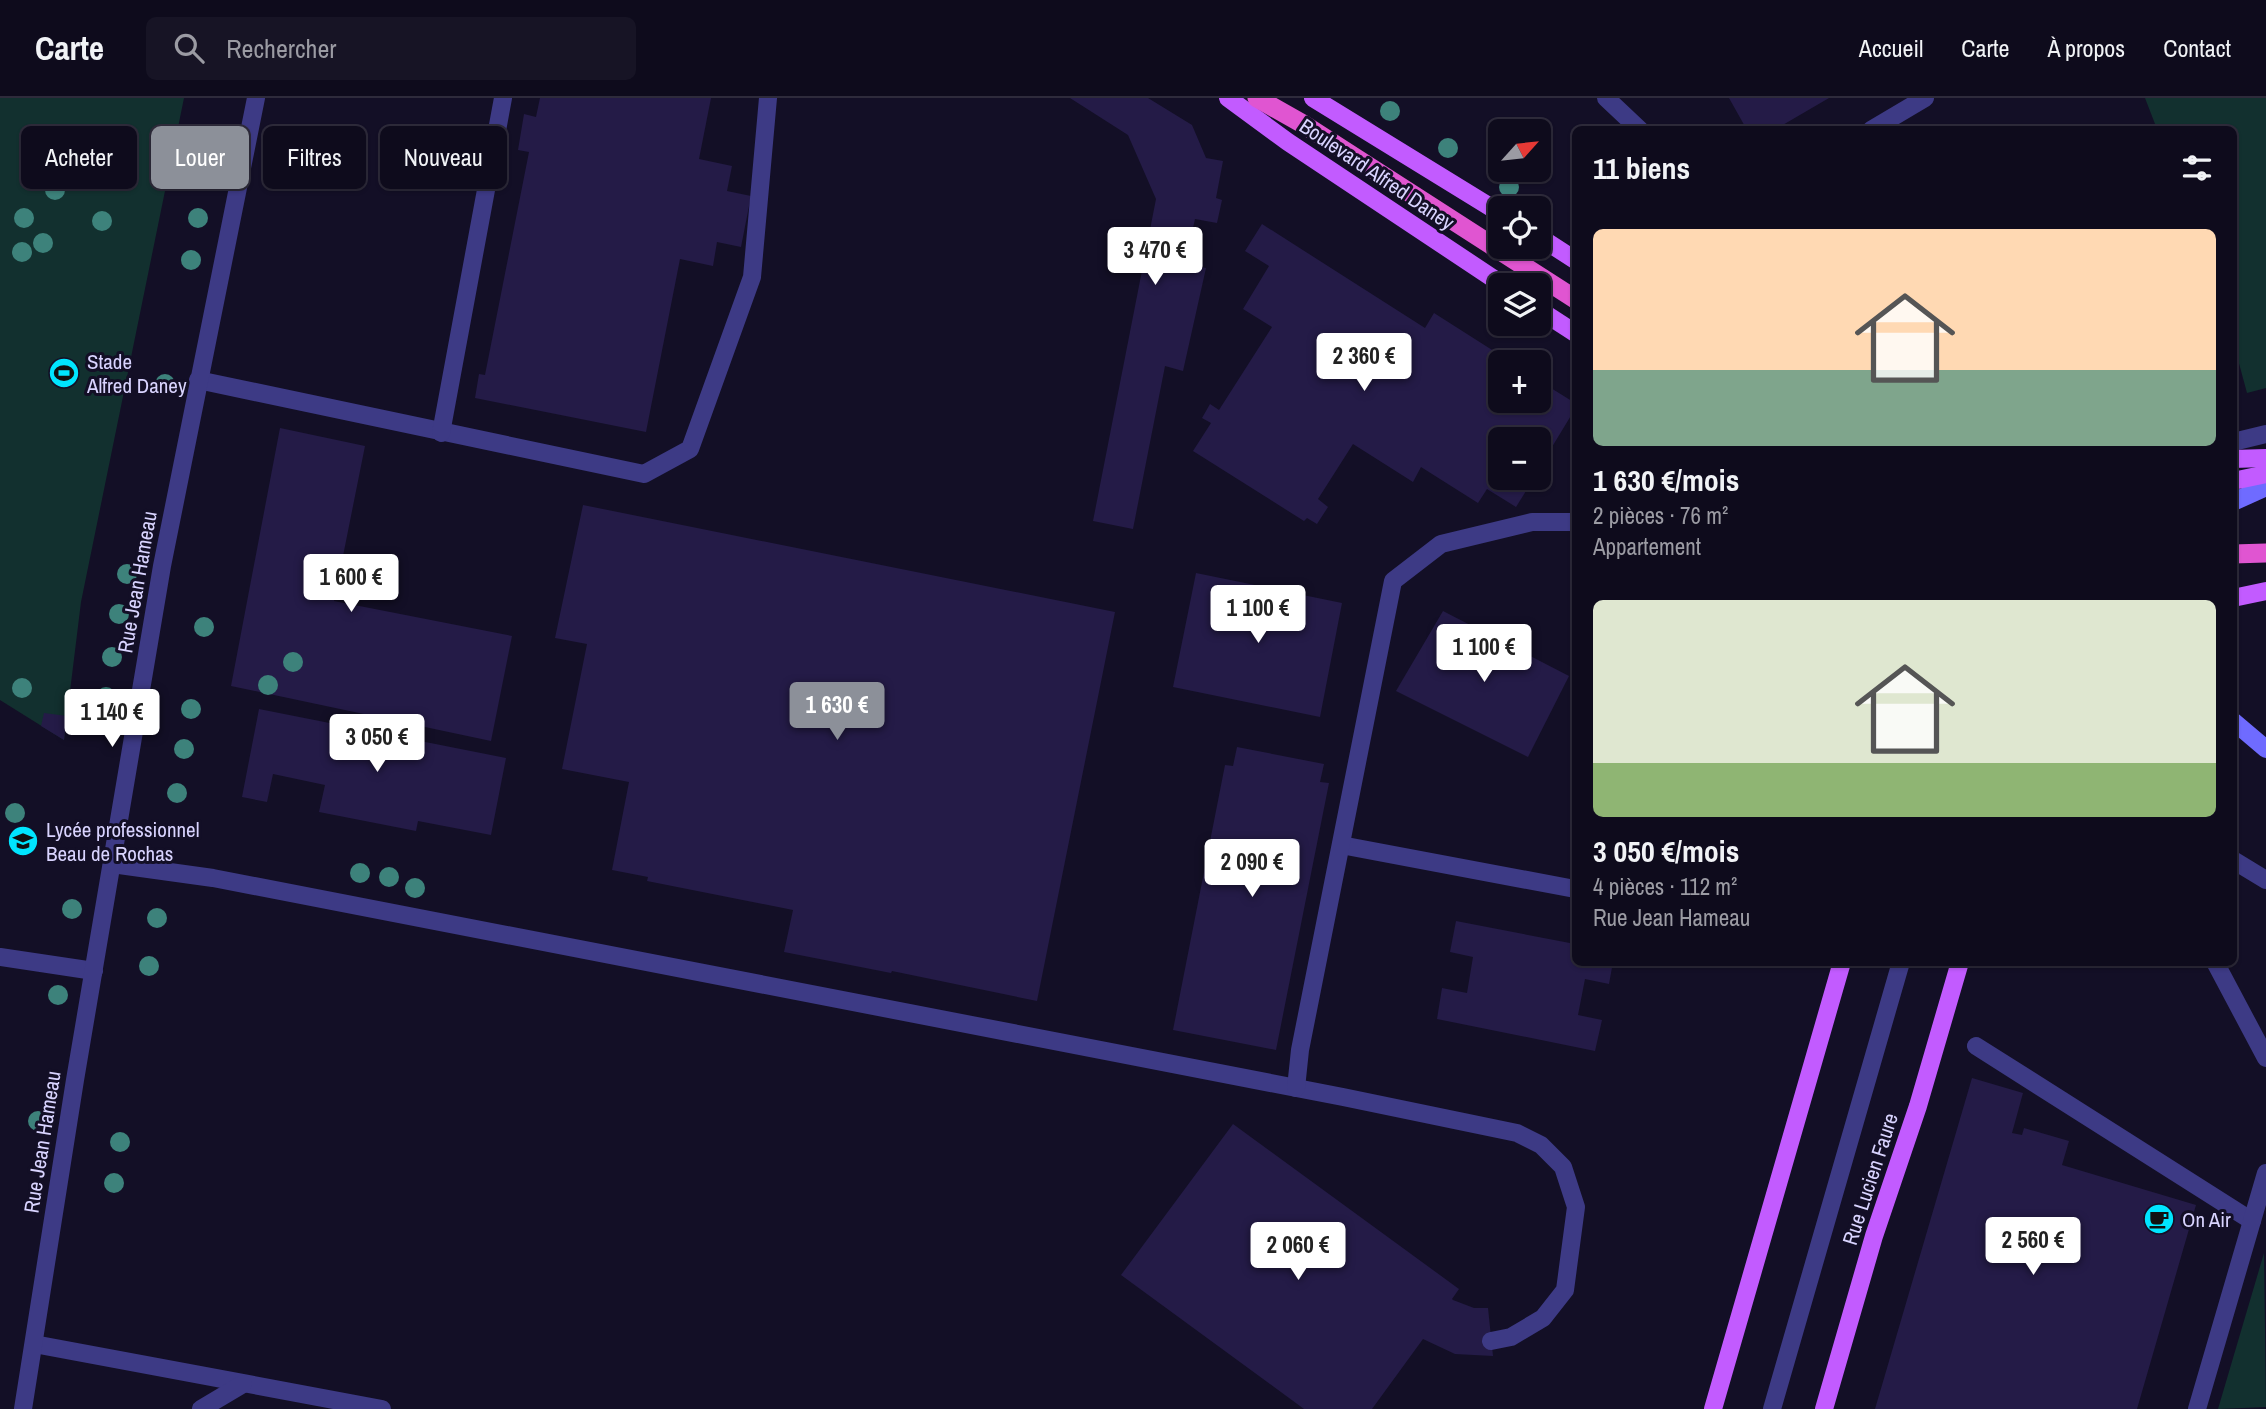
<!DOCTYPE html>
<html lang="fr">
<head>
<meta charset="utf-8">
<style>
	:root { --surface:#0e0b1c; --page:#171425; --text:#f1f3f6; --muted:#9b9ba3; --line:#2e2b3b; --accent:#8c9099 }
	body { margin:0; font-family:"Archivo Narrow",sans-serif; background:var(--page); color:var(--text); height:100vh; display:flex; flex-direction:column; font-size:26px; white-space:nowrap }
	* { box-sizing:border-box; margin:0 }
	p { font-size:23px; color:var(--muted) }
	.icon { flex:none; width:38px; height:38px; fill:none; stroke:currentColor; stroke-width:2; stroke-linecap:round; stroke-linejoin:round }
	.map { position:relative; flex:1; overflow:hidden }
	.panel { position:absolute; left:1572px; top:28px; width:665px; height:840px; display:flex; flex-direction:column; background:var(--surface); border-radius:10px; box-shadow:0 2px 5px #0004,0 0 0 2px var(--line) }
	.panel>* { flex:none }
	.guide { position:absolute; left:21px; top:28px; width:665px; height:63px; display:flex; gap:14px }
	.needle { width:46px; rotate:63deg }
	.fabs { position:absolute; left:1488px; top:21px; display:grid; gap:14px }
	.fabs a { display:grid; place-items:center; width:63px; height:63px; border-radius:10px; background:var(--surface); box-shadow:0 2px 5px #0004,0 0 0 2px var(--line); font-size:35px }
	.price { position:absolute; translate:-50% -60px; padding:0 16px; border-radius:7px; background:#fff; color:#222; font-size:23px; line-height:46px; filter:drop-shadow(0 2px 4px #0008) }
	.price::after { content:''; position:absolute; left:50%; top:42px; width:21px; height:16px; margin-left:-10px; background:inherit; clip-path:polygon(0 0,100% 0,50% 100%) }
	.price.on { background:var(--accent); color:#fff }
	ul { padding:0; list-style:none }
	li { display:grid; align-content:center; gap:14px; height:371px; padding:0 21px }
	li span { display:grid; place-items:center; height:217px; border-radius:10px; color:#555 }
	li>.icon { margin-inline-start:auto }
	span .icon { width:126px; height:126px; fill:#fffc; stroke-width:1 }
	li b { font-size:30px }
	h2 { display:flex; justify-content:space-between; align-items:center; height:84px; padding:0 21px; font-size:30px }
	.chip { padding:0 24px; border-radius:10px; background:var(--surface); box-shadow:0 2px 5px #0004,0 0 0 2px var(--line); font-size:24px; line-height:63px }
	.chip.on { background:var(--accent); color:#fff }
	header { display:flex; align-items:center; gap:42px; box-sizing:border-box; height:98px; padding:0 35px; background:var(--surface); border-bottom:2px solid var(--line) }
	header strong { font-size:33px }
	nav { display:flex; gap:38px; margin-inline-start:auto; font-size:24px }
	.search { width:490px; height:63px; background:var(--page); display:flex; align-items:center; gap:18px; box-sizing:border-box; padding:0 24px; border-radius:10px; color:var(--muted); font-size:26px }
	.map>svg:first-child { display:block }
	.green { fill:#12302f }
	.building { fill:#241b47; fill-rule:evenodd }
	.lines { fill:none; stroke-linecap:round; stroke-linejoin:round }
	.service { stroke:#3d3a85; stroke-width:18 }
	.pedestrian { stroke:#3d3a85; stroke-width:18 }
	.minor { stroke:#3d3a85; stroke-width:18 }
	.tertiary { stroke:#3d3a85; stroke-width:18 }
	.secondary { stroke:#6f6bff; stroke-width:18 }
	.primary { stroke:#c25bff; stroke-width:18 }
	.trunk { stroke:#e055d1; stroke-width:19 }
	.tree { fill:#3d827b }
	.labels { text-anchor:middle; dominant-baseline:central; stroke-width:6; stroke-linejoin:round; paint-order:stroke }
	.street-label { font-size:21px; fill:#d9d4ff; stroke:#130f26 }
	.poi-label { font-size:21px; fill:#d9d4ff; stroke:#130f26; text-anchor:start }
</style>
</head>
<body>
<header>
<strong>Carte</strong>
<div class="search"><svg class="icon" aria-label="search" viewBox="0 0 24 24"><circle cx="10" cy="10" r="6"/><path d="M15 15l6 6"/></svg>Rechercher</div>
<nav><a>Accueil</a><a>Carte</a><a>À propos</a><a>Contact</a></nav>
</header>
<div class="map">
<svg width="2266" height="1311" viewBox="0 0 2266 1311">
	<rect width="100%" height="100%" fill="#130f26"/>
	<!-- green -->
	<g class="green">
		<polygon points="0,0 184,0 81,504 64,642 0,602"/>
		<polygon points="2145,0 2266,0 2266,290 2247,295 2233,243 2233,32 2157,31"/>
		<polygon points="2264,1155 2266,1309 2218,1311"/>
	</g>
	<!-- building -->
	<g class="building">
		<polygon points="540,0 711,0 699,61 732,68 727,93 751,98 741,149 717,144 713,168 680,161 646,334 475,300 479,276 485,277 529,54 518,52 524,16 536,19"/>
		<polygon points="1070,0 1148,0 1192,27 1206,60 1223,63 1216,100 1222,102 1217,125 1195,121 1185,166 1206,170 1183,273 1165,268 1133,431 1093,423 1156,101 1128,37"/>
		<polygon points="1729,0 1829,0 1774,32 1747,32"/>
		<polygon points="167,33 177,34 174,46 165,44"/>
		<polygon points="1262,126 1425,230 1434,215 1511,264 1500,264 1500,303 1538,303 1538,282 1575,305 1575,311 1538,372 1538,341 1500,341 1500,380 1534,380 1516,409 1487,391 1478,405 1421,369 1413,384 1353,346 1318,401 1328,409 1317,426 1307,420 1304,423 1193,353 1211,325 1202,320 1210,306 1219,312 1272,229 1243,211 1269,168 1245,153"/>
		<polygon points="280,330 365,348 334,503 512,538 491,643 231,588"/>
		<polygon points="583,407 1115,514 1037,903 892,873 891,875 784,854 793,812 647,783 648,779 612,772 629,684 562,671 587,546 555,540"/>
		<path d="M1196 475 1342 505 1320 619 1173 589ZM1221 499 1246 504 1243 519 1218 514Z"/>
		<polygon points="1443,513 1569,578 1528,659 1396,593"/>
		<polygon points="259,611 506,660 491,737 418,723 416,733 319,714 325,687 273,676 267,704 242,699"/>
		<polygon points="44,615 67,618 64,642 41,628"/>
		<polygon points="1237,649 1324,666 1320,684 1329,685 1276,952 1173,932 1225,667 1233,668"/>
		<polygon points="1456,823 1575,846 1575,864 1613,864 1609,886 1585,881 1578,917 1602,922 1595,953 1437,921 1442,890 1467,895 1473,859 1450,854"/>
		<polygon points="1972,980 2023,995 2012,1035 2022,1037 2024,1030 2069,1043 2062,1067 2196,1107 2137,1311 1875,1311"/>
		<polygon points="1233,1026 1459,1191 1452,1201 1453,1202 1474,1210 1488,1210 1493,1258 1455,1256 1423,1241 1372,1311 1304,1311 1121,1177"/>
	</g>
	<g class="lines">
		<!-- service -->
		<g class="service">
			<polyline points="1606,0 1640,32"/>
			<polyline points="1871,32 1925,0"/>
			<polyline points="198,282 644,376 690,351 752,179 768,0"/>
			<polyline points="441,335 503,0"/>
			<polyline points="1341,747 1575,791"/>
			<polyline points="2233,762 2266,782"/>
			<polyline points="112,766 213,780 1343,999 1517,1035 1541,1047 1563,1069 1576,1109 1565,1192 1543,1220 1511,1239 1491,1243"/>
			<polyline points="0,859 94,873"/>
			<polyline points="1976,948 2252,1123"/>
			<polyline points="1296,990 1300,952 1393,483 1441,446 1532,424 1575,424"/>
			<polyline points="34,1246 382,1311"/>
			<polyline points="201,1311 243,1286"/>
			<polyline points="1772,1311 1901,864"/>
		</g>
		<!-- pedestrian -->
		<polyline class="pedestrian" points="2197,1311 2266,1075"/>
		<!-- minor -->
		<polyline class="minor" points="2215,864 2266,960"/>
		<!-- tertiary -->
		<g class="tertiary">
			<polyline points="2233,344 2266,336"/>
			<polyline points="23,1311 75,982 162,468 256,0"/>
		</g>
		<!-- secondary -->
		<g class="secondary">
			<polyline points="2233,404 2266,389"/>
			<polyline points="2233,623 2266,651"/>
		</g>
		<!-- primary -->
		<g class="primary">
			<polyline points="1228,0 1288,44 1503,187"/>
			<polyline points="1313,0 1500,115"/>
			<polyline points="1538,138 1575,162"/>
			<polyline points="1538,211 1575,235"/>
			<polyline points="2233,361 2266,360"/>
			<polyline points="2233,383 2266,376"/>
			<polyline points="2233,500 2266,493"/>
			<polyline points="1713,1311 1842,864"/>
			<polyline points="1824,1311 1874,1138 1918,1008 1960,864"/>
		</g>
		<!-- trunk -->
		<g class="trunk">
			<polyline points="1257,0 1303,26 1575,201"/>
			<polyline points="2233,456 2266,455"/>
		</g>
	</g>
	<!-- trees -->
	<g class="tree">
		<circle cx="1390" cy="13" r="10"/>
		<circle cx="1448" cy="50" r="10"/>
		<circle cx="94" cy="72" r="10"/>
		<circle cx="208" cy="73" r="10"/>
		<circle cx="163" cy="74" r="10"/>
		<circle cx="1509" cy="89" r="10"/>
		<circle cx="55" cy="92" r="10"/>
		<circle cx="24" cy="120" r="10"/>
		<circle cx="198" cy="120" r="10"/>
		<circle cx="102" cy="123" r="10"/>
		<circle cx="43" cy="145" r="10"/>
		<circle cx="22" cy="154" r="10"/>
		<circle cx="191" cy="162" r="10"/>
		<circle cx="165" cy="286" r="10"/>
		<circle cx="127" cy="476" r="10"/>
		<circle cx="119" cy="516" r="10"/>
		<circle cx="204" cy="529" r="10"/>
		<circle cx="112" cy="559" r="10"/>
		<circle cx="293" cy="564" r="10"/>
		<circle cx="268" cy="587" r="10"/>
		<circle cx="22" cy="590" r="10"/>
		<circle cx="106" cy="599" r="10"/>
		<circle cx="191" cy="611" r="10"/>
		<circle cx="184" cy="651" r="10"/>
		<circle cx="177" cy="695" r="10"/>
		<circle cx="15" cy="715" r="10"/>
		<circle cx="360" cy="775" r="10"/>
		<circle cx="389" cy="779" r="10"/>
		<circle cx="415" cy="790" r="10"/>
		<circle cx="72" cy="811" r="10"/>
		<circle cx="157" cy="820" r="10"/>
		<circle cx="149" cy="868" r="10"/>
		<circle cx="58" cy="897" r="10"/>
		<circle cx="38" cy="1023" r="10"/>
		<circle cx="120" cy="1044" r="10"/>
		<circle cx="114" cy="1085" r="10"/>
	</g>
	<!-- icons -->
	<defs>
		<g id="stadium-disc" transform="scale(1.575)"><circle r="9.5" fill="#00e5ff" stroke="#130f26"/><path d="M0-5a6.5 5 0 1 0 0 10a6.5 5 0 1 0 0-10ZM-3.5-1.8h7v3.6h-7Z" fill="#111"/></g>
		<g id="school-disc" transform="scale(1.575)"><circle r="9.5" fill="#00e5ff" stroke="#130f26"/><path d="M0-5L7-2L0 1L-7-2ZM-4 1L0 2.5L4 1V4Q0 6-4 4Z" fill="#111"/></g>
		<g id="cafe-disc" transform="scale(1.575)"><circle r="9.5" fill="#00e5ff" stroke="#130f26"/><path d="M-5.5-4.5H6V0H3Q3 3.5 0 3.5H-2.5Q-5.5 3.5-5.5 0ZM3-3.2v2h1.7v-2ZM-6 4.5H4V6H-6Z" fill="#111"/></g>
	</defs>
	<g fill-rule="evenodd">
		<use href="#stadium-disc" x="64" y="275"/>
		<use href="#school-disc" x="23" y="743"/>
		<use href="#cafe-disc" x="2159" y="1121"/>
	</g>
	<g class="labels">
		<!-- street labels -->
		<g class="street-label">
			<text transform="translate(1377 76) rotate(34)">Boulevard Alfred Daney</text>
			<text transform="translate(137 484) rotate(-80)">Rue Jean Hameau</text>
			<text transform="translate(42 1044) rotate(-81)">Rue Jean Hameau</text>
			<text transform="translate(1870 1081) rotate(-72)">Rue Lucien Faure</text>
		</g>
		<!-- poi labels -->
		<g class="poi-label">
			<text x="87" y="263">Stade<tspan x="87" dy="24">Alfred Daney</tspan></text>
			<text x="46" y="731">Lycée professionnel<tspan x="46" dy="24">Beau de Rochas</tspan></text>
			<text x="2182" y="1121">On Air</text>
		</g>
	</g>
</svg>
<div class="fabs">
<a><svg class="needle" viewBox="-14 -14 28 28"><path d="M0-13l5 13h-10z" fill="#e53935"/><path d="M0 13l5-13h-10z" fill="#9b9ba3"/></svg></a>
<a><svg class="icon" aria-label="locate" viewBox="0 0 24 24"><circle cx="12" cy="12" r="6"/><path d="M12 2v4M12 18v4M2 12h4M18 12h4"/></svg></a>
<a><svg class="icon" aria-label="layers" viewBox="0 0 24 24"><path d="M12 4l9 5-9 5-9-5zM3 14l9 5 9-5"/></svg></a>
<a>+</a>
<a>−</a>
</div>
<b class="price" style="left:1155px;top:189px">3 470 €</b>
<b class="price" style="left:1364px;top:295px">2 360 €</b>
<b class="price" style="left:351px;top:516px">1 600 €</b>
<b class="price" style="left:1258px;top:547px">1 100 €</b>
<b class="price" style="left:1484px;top:586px">1 100 €</b>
<b class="price on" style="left:837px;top:644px">1 630 €</b>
<b class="price" style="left:112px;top:651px">1 140 €</b>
<b class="price" style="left:377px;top:676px">3 050 €</b>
<b class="price" style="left:1252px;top:801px">2 090 €</b>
<b class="price" style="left:2033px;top:1179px">2 560 €</b>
<b class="price" style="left:1298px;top:1184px">2 060 €</b>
<div class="guide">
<a class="chip">Acheter</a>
<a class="chip on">Louer</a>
<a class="chip">Filtres</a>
<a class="chip">Nouveau</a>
</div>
<section class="panel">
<h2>11 biens<svg class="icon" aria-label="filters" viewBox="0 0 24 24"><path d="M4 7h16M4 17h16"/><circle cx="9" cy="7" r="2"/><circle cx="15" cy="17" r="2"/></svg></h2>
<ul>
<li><span style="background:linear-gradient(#ffd9b3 65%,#7fa58c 0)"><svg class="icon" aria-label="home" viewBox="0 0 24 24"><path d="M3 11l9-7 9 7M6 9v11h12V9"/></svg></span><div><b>1 630 €/mois</b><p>2 pièces · 76 m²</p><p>Appartement</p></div></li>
<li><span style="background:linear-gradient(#dfe7d0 75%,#8fb573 0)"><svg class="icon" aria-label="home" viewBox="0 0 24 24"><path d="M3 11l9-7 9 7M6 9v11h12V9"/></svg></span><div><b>3 050 €/mois</b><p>4 pièces · 112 m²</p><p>Rue Jean Hameau</p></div></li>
</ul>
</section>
</div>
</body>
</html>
